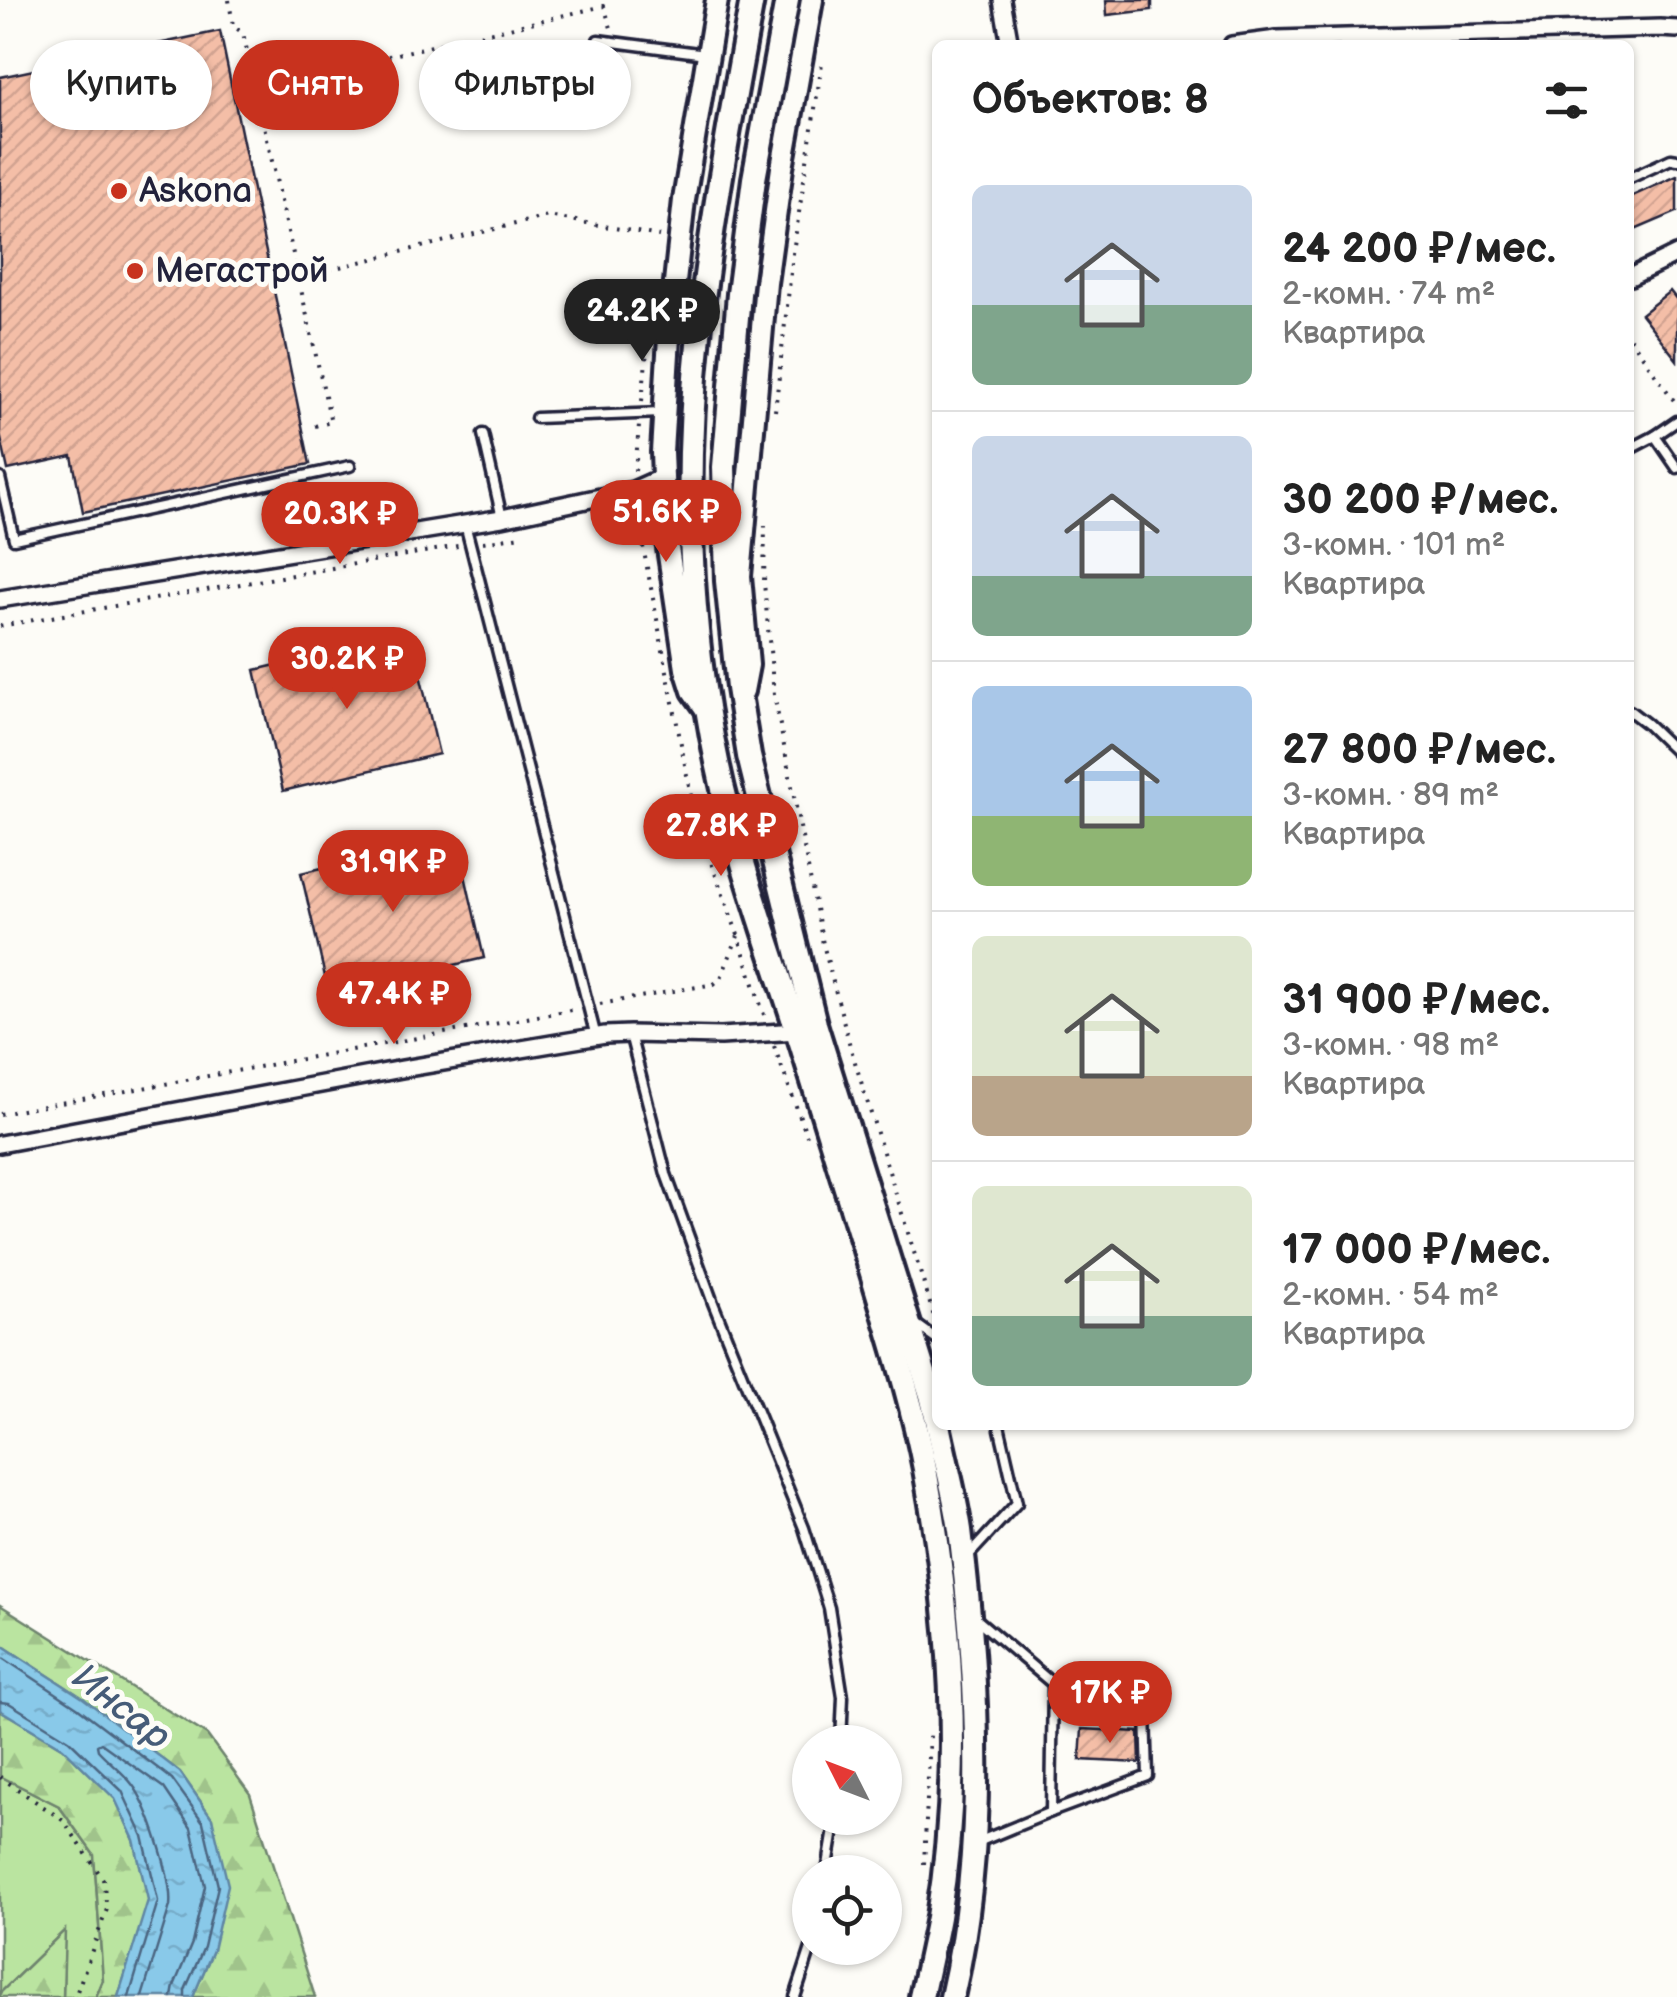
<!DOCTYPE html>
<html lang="ru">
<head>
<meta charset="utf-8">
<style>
	:root { --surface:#fff; --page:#f2f2f2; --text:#222; --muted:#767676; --line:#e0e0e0; --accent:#c8321e }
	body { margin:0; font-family:"Balsamiq Sans",sans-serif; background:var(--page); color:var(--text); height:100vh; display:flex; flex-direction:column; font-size:38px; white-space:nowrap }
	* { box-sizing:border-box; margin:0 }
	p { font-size:32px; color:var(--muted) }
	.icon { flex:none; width:55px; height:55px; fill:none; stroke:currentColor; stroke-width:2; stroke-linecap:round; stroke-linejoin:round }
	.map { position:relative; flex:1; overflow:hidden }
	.side { position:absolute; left:932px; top:40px; width:702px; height:1390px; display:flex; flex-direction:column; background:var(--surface); border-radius:15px; box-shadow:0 2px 8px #0004 }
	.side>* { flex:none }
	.banner { position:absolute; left:30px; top:40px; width:752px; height:90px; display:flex; gap:20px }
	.needle { width:65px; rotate:312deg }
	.tools { position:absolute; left:792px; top:1725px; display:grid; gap:20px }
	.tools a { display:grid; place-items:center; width:110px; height:110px; border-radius:50%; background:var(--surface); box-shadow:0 2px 8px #0004; font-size:50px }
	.price { position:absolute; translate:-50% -85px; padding:0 22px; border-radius:35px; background:var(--accent); color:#fff; font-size:32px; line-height:65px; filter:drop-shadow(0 2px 5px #0008) }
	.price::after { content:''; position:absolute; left:50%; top:60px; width:30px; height:22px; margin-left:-15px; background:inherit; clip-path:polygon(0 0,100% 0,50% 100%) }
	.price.current { background:#222; color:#fff }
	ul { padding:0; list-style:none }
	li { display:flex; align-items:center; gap:30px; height:250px; padding:0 40px }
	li+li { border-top:2px solid var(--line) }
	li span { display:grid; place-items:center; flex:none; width:280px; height:200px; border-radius:15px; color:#555 }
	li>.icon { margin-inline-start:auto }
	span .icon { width:120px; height:120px; fill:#fffc; stroke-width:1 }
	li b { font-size:42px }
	h2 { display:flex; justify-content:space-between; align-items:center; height:120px; padding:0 40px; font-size:42px }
	.tag { padding:0 35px; border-radius:45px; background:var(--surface); box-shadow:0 2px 8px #0004; font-size:35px; line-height:90px }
	.tag.current { background:var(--accent); color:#fff }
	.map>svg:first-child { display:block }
	.green { fill:#bae4a0; stroke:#6e836e; stroke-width:2.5 }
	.forest { fill:url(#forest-firs); stroke:#6e836e; stroke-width:2.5 }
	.water { fill:url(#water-ripples); stroke:#6086a3; stroke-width:2.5 }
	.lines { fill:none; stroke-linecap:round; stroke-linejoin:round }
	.shore { stroke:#4b6581; stroke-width:2.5 }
	.building { fill:url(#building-hatch); stroke:#22223b; stroke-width:2.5 }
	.service-casing { stroke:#22223b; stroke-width:15 }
	.minor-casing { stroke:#22223b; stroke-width:22 }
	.tertiary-casing { stroke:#22223b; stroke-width:28 }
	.secondary-casing { stroke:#22223b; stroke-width:30 }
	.path { stroke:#22223b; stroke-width:4; stroke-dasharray:2.5 8; stroke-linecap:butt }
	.service { stroke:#fdfcf7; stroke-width:8 }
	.minor { stroke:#fdfcf7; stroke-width:15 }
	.tertiary { stroke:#fdfcf7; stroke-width:20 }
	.secondary { stroke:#fdfcf7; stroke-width:22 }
	.poi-dot { fill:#c8321e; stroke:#fdfcf7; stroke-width:4 }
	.labels { text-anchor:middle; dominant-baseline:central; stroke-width:10; stroke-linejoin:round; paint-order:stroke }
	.poi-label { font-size:35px; fill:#22223b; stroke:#fdfcf7; text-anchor:start }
	.water-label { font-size:38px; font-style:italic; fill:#465c78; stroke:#fdfcf7 }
</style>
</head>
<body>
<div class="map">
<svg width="1677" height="1997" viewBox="0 0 1677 1997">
	<defs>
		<pattern id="forest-firs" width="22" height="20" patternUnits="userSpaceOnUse" patternTransform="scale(2.5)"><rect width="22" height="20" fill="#bae4a0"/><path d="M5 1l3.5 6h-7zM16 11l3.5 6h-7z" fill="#a0c38b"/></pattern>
		<pattern id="water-ripples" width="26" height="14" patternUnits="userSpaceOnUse" patternTransform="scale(2.5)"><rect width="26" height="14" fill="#89c9e9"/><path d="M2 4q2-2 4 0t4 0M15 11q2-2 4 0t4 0" fill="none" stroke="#76acc9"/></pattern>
		<pattern id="building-hatch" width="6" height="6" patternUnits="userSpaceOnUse" patternTransform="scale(2.5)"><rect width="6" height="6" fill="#f4bea7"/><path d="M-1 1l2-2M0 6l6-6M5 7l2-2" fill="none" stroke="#d1a391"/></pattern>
	</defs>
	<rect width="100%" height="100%" fill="#fdfcf7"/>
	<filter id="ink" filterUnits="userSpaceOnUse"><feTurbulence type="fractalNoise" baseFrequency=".01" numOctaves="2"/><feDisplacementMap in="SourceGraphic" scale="20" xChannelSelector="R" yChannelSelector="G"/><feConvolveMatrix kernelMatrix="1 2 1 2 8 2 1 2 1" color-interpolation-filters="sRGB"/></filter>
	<g filter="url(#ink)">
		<!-- green -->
		<polygon class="green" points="0,1776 59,1806 94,1855 103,1980 96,1997 63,1997 64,1931 0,1993"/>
		<!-- forest -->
		<g class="forest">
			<polygon points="0,1605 207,1735 250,1794 315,1997 193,1997 213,1950 212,1818 180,1772 83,1698 0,1644"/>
			<polygon points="0,1710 63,1748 116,1799 134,1840 149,1900 118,1997 96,1997 103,1980 94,1855 59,1806 0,1776"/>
			<polygon points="65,1930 63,1997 0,1997 0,1993"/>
		</g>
		<!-- water -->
		<polygon class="water" points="0,1644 83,1698 180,1772 212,1818 228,1885 213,1950 193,1997 118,1997 148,1900 134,1840 115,1799 63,1748 0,1710"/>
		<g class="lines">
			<!-- shore -->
			<g class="shore">
				<polyline points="0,1656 77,1707 172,1779 203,1822 218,1886 204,1947 185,1990 185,1997"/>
				<polyline points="0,1702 9,1703 69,1740 122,1791 143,1836 158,1901 129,1997"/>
				<path d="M142 1997 170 1906C173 1880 149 1805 132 1784 123 1772 109 1762 98 1750L97 1745 101 1743 164 1788 191 1828 205 1886 192 1943 174 1986 172 1997"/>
			</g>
		</g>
		<!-- building -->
		<g class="building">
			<polygon points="1106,0 1152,0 1152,10 1107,15"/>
			<polygon points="220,31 310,464 83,512 72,456 8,470 0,434 0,77"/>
			<polygon points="1677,176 1677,212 1630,232 1630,197"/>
			<polygon points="1670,291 1677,300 1677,360 1641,314"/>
			<polygon points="410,633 439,754 283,791 255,670"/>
			<polygon points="456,836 484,958 329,994 301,873"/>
			<polygon points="1082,1729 1139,1732 1140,1763 1080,1760"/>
		</g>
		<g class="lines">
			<!-- service casing -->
			<g class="service-casing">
				<g id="service">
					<polyline points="598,40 706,54"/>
					<polyline points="1630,178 1671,159 1677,160"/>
					<polyline points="536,418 661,413"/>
					<polyline points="1677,421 1655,436 1677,468"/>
					<polyline points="483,434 502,518"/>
					<polyline points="1630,449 1655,436"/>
					<polyline points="0,478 14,539 350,466"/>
					<polyline points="465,524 596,1037"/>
					<polyline points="1630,711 1647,724 1677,753"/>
					<polyline points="630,1034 666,1174 713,1303 804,1528 829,1608 843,1697 841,1742"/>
					<polyline points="917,1325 938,1340"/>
					<polyline points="969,1555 1017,1503 999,1425"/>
					<polyline points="974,1617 1053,1684 1146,1713 1148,1776 1051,1812 978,1842"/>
					<polyline points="1051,1812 1053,1684"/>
					<polyline points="827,1872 836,1818"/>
					<polyline points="795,1997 811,1948"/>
				</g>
			</g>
			<!-- minor casing -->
			<g class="minor-casing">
				<g id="minor">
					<polyline points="1002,0 1010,45"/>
					<polyline points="1232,45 1277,39 1660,28 1677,29"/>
					<polyline points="1630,277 1677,254"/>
					<polyline points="0,599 502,518 633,490 662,477"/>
					<polyline points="0,1144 402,1069 605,1035 630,1034 721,1036 797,1031"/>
				</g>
			</g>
			<!-- tertiary casing -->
			<g class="tertiary-casing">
				<g id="tertiary">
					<polyline points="743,691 748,665 740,576 766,283 782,168 812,0"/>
					<polyline points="708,712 693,691 686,669 665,528 662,452 669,337 684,200 717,0"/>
				</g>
			</g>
			<!-- secondary casing -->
			<g class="secondary-casing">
				<g id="secondary">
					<path d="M752 0C732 111 711 222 699 334 684 473 688 624 717 762 737 858 772 952 802 1046 828 1131 855 1215 880 1300 897 1356 914 1412 925 1469 952 1615 963 1769 938 1917 933 1944 927 1970 921 1997"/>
					<polyline points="787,0 754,179 739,294 724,467 727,581 738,688 749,756 815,1024 931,1395 938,1424"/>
					<path d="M938 1425C945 1460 955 1495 960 1530 979 1684 987 1845 952 1997"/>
				</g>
			</g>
			<!-- path -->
			<g class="path">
				<polyline points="229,0 233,26 243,33 331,422 315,426"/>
				<polyline points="255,87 604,6 611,28 614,29"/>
				<polyline points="299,277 548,216 659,236"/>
				<polyline points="1630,338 1677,405"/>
				<polyline points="642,401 648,341"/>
				<polyline points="775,411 794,245 822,63"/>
				<polyline points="635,471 639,426"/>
				<polyline points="635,505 696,822 738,935 765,1018"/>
				<polyline points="765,525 764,583 774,695 823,944 850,1046 936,1323"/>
				<polyline points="483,542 521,536"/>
				<polyline points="0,626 458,546"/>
				<polyline points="600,1004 714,984 721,978 738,936"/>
				<polyline points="774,1046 807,1136"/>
				<polyline points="0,1114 576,1009"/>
				<polyline points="0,1777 64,1821 103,1879 107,1909 75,1997"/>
				<polyline points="924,1864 930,1734"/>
			</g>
			<!-- service -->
			<use href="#service" class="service"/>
			<!-- minor -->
			<use href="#minor" class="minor"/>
			<!-- tertiary -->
			<use href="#tertiary" class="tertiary"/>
			<!-- secondary -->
			<use href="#secondary" class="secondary"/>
		</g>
	</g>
	<!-- markers -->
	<g class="poi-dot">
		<circle cx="119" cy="191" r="10"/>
		<circle cx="135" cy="271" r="10"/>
	</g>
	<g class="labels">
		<!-- poi labels -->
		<g class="poi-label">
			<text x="139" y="191">Askona</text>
			<text x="155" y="271">Мегастрой</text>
		</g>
		<!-- water labels -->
		<g class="water-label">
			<text transform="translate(121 1707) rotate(38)">Инсар</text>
		</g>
	</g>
</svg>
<div class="tools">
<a><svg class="needle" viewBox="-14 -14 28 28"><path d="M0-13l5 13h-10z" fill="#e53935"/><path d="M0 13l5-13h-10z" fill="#767676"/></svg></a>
<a><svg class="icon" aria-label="locate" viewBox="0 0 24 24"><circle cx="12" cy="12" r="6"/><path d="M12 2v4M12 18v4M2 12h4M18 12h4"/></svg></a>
</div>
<b class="price current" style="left:642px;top:364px">24.2K ₽</b>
<b class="price" style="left:666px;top:565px">51.6K ₽</b>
<b class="price" style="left:340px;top:567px">20.3K ₽</b>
<b class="price" style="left:347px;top:712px">30.2K ₽</b>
<b class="price" style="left:721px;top:879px">27.8K ₽</b>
<b class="price" style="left:393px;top:915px">31.9K ₽</b>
<b class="price" style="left:394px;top:1047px">47.4K ₽</b>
<b class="price" style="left:1110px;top:1746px">17K ₽</b>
<div class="banner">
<a class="tag">Купить</a>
<a class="tag current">Снять</a>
<a class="tag">Фильтры</a>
</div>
<section class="side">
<h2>Объектов: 8<svg class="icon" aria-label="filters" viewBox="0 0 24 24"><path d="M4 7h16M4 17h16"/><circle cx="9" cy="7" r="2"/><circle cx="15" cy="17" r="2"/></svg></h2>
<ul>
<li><span style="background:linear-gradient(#c9d6e8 60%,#7fa58c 0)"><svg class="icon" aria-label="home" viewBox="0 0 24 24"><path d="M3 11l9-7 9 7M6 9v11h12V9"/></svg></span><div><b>24 200 ₽/мес.</b><p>2-комн. · 74 m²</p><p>Квартира</p></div></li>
<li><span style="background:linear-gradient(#c9d6e8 70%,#7fa58c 0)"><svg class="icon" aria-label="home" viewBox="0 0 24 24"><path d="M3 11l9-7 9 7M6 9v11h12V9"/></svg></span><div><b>30 200 ₽/мес.</b><p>3-комн. · 101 m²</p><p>Квартира</p></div></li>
<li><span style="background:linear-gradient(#a9c7e8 65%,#8fb573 0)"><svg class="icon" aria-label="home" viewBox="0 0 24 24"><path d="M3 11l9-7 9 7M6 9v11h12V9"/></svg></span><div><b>27 800 ₽/мес.</b><p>3-комн. · 89 m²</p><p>Квартира</p></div></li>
<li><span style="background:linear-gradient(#dfe7d0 70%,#b9a48a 0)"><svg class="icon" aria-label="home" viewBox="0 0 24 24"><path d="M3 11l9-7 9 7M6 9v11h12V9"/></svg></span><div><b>31 900 ₽/мес.</b><p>3-комн. · 98 m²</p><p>Квартира</p></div></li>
<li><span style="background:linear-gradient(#dfe7d0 65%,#7fa58c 0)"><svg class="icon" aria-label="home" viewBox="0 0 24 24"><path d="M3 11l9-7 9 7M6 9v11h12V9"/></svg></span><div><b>17 000 ₽/мес.</b><p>2-комн. · 54 m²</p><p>Квартира</p></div></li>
</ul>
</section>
</div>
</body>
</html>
